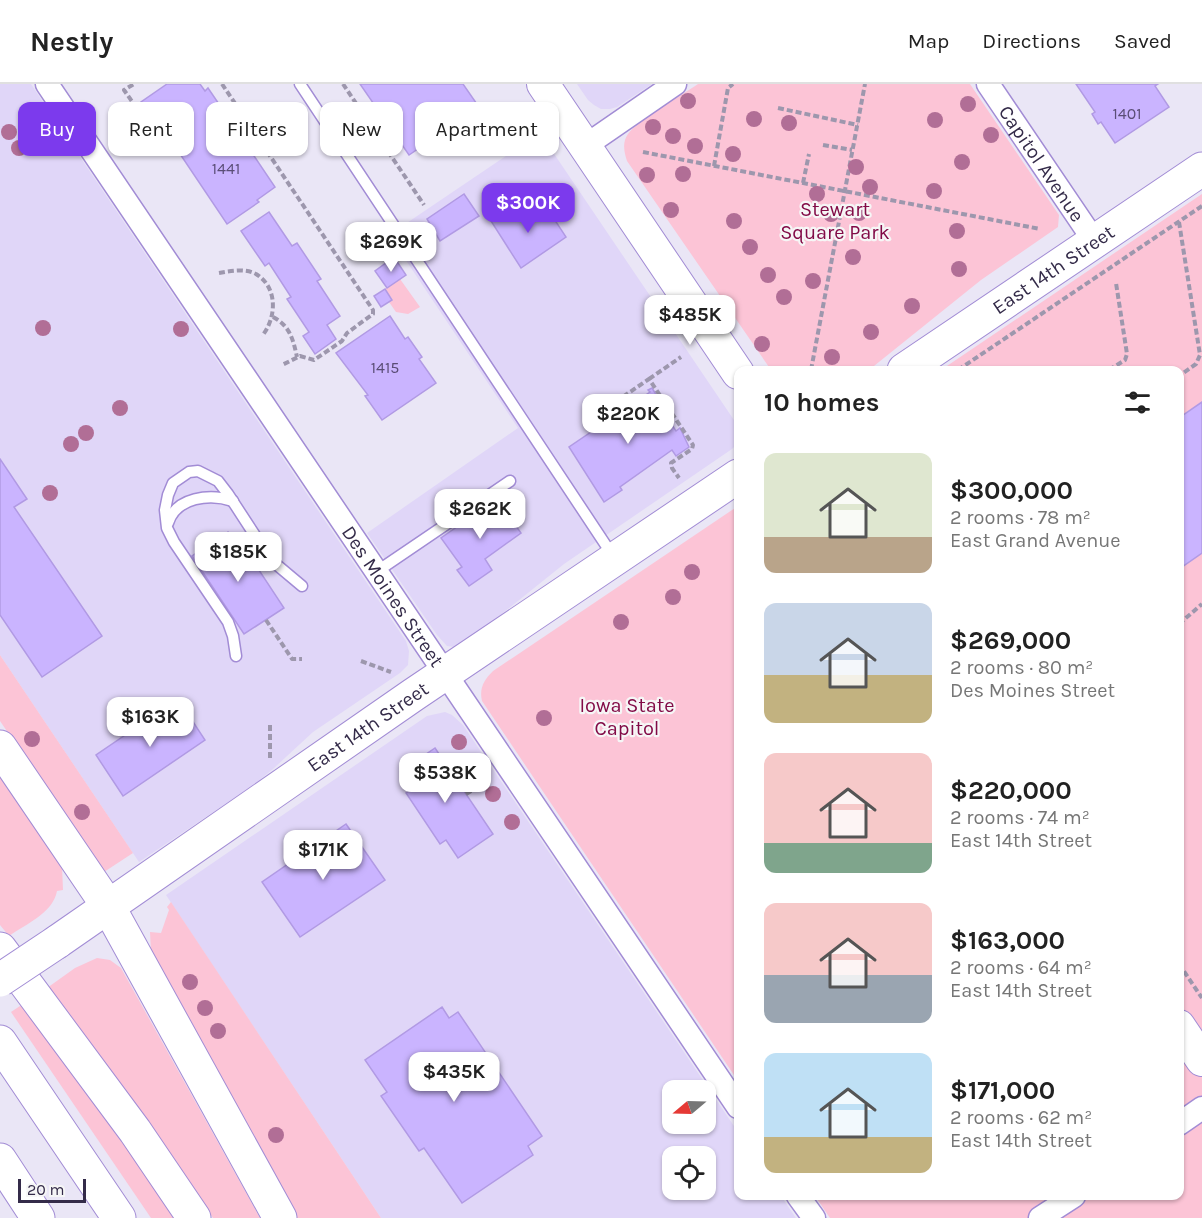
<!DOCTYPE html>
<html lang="en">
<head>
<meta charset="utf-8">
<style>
	:root { --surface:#fff; --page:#f6f6f6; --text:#222; --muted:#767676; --line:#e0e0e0; --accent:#7c3aed }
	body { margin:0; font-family:Karla,sans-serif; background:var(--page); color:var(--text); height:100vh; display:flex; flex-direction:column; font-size:22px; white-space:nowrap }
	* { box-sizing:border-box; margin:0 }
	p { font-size:20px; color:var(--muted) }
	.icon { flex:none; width:33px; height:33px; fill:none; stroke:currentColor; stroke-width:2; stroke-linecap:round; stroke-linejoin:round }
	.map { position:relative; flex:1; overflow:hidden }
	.drawer { position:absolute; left:734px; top:282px; width:450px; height:834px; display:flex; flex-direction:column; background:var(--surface); border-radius:12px; box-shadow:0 2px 4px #0004 }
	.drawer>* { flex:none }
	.guide { position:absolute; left:18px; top:18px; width:570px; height:54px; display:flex; gap:12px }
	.needle { width:39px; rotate:251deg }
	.tools { position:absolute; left:662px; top:996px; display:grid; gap:12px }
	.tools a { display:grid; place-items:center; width:54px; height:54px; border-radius:12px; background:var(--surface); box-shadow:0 2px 4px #0004; font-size:30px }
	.scale { position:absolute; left:18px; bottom:15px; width:68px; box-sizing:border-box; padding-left:6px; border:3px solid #342b49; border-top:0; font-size:16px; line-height:21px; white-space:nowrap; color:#342b49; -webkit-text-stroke:4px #f6f6f6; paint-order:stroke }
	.price { position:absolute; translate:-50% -51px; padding:0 14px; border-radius:12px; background:#fff; color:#222; font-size:20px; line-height:39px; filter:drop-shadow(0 2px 3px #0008) }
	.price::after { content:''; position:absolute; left:50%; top:36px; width:18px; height:14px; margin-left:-9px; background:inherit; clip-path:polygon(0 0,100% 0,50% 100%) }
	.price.active { background:var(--accent); color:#fff }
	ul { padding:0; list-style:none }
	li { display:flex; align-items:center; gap:18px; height:150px; padding:0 30px }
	li span { display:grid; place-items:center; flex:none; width:168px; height:120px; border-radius:12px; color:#555 }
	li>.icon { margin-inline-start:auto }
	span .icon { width:72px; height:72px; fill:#fffc; stroke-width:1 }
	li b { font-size:26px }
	h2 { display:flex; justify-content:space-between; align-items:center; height:72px; padding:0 30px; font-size:26px }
	.pill { padding:0 21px; border-radius:12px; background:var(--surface); box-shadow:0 2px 4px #0004; font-size:21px; line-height:54px }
	.pill.active { background:var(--accent); color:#fff }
	header { display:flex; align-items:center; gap:36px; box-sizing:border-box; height:84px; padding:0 30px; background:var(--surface); border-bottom:2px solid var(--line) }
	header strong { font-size:28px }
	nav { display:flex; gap:33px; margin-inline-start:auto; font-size:21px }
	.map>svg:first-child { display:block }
	.built { fill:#e0d6f8; fill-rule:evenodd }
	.green { fill:#fcc4d6 }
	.building { fill:#cab4ff; stroke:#b19ae4; stroke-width:1.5 }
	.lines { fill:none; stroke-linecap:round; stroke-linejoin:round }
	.service-casing { stroke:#a28cd5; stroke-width:13 }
	.minor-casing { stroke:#a28cd5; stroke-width:25 }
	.secondary-casing { stroke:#a28cd5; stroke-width:34 }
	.primary-casing { stroke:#a28cd5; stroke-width:35 }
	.motorway-casing { stroke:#a28cd5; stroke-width:35 }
	.path { stroke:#9d97ad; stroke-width:4; stroke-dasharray:6 3; stroke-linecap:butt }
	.service { stroke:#fff; stroke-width:10 }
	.minor { stroke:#fff; stroke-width:22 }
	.secondary { stroke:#fff; stroke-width:32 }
	.primary { stroke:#fff; stroke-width:33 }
	.motorway { stroke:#fff; stroke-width:33 }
	.primary-bridge-casing { stroke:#a28cd5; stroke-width:35; stroke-linecap:butt }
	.primary-bridge { stroke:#fff; stroke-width:33 }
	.tree { fill:#b16e96 }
	.labels { text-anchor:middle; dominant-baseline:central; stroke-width:4.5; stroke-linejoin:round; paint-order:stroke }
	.number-label { font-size:16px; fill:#5a4d76 }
	.street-label { font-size:20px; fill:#342b49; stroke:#f6f6f6 }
	.park-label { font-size:20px; fill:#820b47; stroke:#f6f6f6 }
</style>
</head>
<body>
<header>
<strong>Nestly</strong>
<nav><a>Map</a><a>Directions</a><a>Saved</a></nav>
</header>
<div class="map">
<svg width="1202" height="1134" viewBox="0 0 1202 1134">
	<rect width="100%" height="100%" fill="#eae6f6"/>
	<!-- built -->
	<g class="built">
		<polygon points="0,0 31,0 406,557 409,567 408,581 400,589 313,648 273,685 252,702 139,778 0,571"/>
		<polygon points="577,0 652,0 617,23 610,25 601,25 594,21 588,16"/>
		<polygon points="540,49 738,342 738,359 732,365 564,480 468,557 462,561 454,563 447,562 437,551 367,449 518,344 389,151"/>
		<path d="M445 628 452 631 463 641 738 1048V1112H781L796 1134H381L166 811 427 632ZM672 1006H705V1040H672ZM672 1072H705V1106H672Z"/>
	</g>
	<!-- green -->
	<g class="green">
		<path d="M698 0H970L1059 131 1058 143 981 196 869 286H771L627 77C624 68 622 58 628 50 638 36 682 11 698 0Z"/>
		<polygon points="1202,110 1202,1134 830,1134 815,1112 1179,1112 1179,286 941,286"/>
		<polygon points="400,195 420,223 408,230 396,228 389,218 392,215 385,205"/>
		<path d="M738 422V997L482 617C479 604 484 596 493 587Z"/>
		<polygon points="0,571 133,769 104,788 0,637"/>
		<path d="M0 689 62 782 63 806 57 807C53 829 26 840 9 852L0 841Z"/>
		<polygon points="171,818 381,1134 296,1134 151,868 150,848 161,849 169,826 167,823"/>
		<polygon points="97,874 110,876 121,884 260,1134 213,1134 47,904 75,884"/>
		<polygon points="23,920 177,1134 151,1134 11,928"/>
	</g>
	<!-- building -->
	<g class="building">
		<polygon points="167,0 200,0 205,7 208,4 221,23 218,25 245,65 248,63 275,103 257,116 259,118 227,140 166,49 163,51 141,18"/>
		<polygon points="360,0 463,0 479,23 409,71"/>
		<polygon points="1076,0 1158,0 1155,2 1169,23 1115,59 1101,38 1098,40 1092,30 1095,28"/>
		<polygon points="464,110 479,132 440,157 427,135"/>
		<polygon points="516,121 527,138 547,124 566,153 521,184 491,137"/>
		<polygon points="269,128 292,162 297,159 321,195 317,197 340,232 327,241 336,255 315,270 303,252 309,248 287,215 291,213 269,179 265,182 241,147"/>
		<polygon points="394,173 406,191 387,204 375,187"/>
		<polygon points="385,205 392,216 381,223 374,212"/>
		<polygon points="390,232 405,255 408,253 422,273 419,275 436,299 382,336 365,312 368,311 336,269"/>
		<polygon points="652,304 662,320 659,322 676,347 680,344 689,363 676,372 672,366 620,403 622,406 604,418 569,363 650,308 648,306"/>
		<polygon points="1202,318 1202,469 1179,485 1179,334"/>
		<polygon points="0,375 27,415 14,423 102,552 42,593 0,531"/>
		<polygon points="497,415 521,449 485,475 492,486 469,502 457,486 462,483 441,454"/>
		<polygon points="228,448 251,483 255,480 284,524 244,550 192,472"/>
		<polygon points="178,615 205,656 123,712 96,671"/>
		<polygon points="435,664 493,750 458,774 446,756 440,760 406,709 412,705 400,688"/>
		<polygon points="346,740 385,796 300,853 262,798"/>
		<polygon points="442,923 449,934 458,928 542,1052 528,1062 533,1071 462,1119 424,1064 419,1067 381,1012 387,1008 365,976"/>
	</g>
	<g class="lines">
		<!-- service casing -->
		<g class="service-casing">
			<g id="service">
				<polyline points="300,0 613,472"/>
				<path d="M168 439C176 413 210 409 233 417"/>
				<polyline points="376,488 510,397"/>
				<polyline points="236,572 233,552 228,538 174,458 167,444 165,426 168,411 173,399 189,388 198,387 218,397 228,410 271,476 302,502"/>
			</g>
		</g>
		<!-- minor casing -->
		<g class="minor-casing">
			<g id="minor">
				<path id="s1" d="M47 0 738 1023"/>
				<path id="s2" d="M988 0 1095 158"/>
				<polyline points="585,62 675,0"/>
				<polyline points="1179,1040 1202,1024"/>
				<polyline points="798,1112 814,1134"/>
				<polyline points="1040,1134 1074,1112"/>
			</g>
		</g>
		<!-- secondary casing -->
		<g class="secondary-casing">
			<g id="secondary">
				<polyline points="543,0 738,289"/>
				<polyline points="1179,942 1202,976"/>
			</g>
		</g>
		<!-- primary casing -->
		<g class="primary-casing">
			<g id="primary">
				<path id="s3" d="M904 286 1202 85"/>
				<path id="s4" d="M57 858 413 611 738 392"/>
			</g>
		</g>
		<!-- motorway casing -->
		<g class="motorway-casing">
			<g id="motorway">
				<polyline points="0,663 108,822 280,1134"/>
				<polyline points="0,865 135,1047 194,1134"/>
				<polyline points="0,958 119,1134"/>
				<polyline points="0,1076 38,1134"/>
			</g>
		</g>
		<!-- path -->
		<g class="path">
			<polyline points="222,0 373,226 373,230 347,249 342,257 314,276 300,272 282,281"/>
			<polyline points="343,0 424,121"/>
			<polyline points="778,24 858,41"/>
			<polyline points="823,61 852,66"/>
			<polyline points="134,62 154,49 124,6 134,0"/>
			<polyline points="643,68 1040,145"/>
			<polyline points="714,82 728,4 733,0"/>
			<polyline points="803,99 809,70"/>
			<polyline points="1179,138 1200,271 1196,280 1179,292"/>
			<path d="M219 189C231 187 245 184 256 190 279 204 276 235 262 252"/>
			<path d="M273 233C290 242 293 255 297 273"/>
			<polyline points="811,286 865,0"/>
			<polyline points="958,286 1202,122"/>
			<polyline points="1109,286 1125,276 1127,270 1116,199"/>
			<polyline points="649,295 681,273"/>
			<polyline points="586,338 649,295 693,361 692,365 671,379 672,384 679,394"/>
			<polyline points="266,536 292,575 302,575"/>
			<polyline points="1179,540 1202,520"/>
			<polyline points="361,577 391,588"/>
			<polyline points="270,641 270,676"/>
			<polyline points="466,710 476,704"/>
			<polyline points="1179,880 1202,914"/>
		</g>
		<!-- service -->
		<use href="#service" class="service"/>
		<!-- minor -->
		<use href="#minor" class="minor"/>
		<!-- secondary -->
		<use href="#secondary" class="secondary"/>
		<!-- primary -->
		<use href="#primary" class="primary"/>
		<!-- motorway -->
		<use href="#motorway" class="motorway"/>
		<!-- primary-bridge casing -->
		<g class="primary-bridge-casing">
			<polyline id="primary-bridge" points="0,896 57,858"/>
		</g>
		<!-- primary-bridge -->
		<use href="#primary-bridge" class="primary-bridge"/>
	</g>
	<!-- trees -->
	<g class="tree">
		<circle cx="688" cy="17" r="8"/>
		<circle cx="968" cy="20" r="8"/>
		<circle cx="754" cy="35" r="8"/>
		<circle cx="935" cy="36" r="8"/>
		<circle cx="789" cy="39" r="8"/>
		<circle cx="653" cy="43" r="8"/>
		<circle cx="9" cy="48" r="8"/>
		<circle cx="991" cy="51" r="8"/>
		<circle cx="673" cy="52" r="8"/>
		<circle cx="695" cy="62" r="8"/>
		<circle cx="19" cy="64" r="8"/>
		<circle cx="733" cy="70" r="8"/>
		<circle cx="962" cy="78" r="8"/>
		<circle cx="856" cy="83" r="8"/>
		<circle cx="683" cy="90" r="8"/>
		<circle cx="647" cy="91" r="8"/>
		<circle cx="870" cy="103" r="8"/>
		<circle cx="934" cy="107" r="8"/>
		<circle cx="817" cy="110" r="8"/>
		<circle cx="671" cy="126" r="8"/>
		<circle cx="859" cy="129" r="8"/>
		<circle cx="831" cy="130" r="8"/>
		<circle cx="734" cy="137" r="8"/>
		<circle cx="957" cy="147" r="8"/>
		<circle cx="750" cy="163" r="8"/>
		<circle cx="853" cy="173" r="8"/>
		<circle cx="959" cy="185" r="8"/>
		<circle cx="768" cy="191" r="8"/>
		<circle cx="813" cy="197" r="8"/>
		<circle cx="784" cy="213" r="8"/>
		<circle cx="912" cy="222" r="8"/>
		<circle cx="43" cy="244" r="8"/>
		<circle cx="181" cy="245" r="8"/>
		<circle cx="871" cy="248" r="8"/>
		<circle cx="762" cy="260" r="8"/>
		<circle cx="832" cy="273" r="8"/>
		<circle cx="120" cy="324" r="8"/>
		<circle cx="86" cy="349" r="8"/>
		<circle cx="71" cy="360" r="8"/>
		<circle cx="50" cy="409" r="8"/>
		<circle cx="692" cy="488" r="8"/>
		<circle cx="673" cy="513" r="8"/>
		<circle cx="621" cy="538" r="8"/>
		<circle cx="544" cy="634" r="8"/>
		<circle cx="32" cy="655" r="8"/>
		<circle cx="459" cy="658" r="8"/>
		<circle cx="475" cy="683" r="8"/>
		<circle cx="493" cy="710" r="8"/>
		<circle cx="82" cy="728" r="8"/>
		<circle cx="512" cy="738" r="8"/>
		<circle cx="190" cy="898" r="8"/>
		<circle cx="205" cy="924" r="8"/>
		<circle cx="218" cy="947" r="8"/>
		<circle cx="276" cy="1051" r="8"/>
	</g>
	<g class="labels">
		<!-- number labels -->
		<g class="number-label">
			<text x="1127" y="29">1401</text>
			<text x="226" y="84">1441</text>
			<text x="385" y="283">1415</text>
		</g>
		<!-- street labels -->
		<g class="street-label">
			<text stroke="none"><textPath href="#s2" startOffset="96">Capitol Avenue</textPath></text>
			<text stroke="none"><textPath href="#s3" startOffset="180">East 14th Street</textPath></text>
			<text stroke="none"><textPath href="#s1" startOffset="618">Des Moines Street</textPath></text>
			<text stroke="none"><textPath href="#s4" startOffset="378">East 14th Street</textPath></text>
		</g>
		<!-- park labels -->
		<g class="park-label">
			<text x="835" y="125">Stewart<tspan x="835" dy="23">Square Park</tspan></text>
			<text x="627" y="621">Iowa State<tspan x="627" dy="23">Capitol</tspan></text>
		</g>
	</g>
</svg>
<div class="tools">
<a><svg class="needle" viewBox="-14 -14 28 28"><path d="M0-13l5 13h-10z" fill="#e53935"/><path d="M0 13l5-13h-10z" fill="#767676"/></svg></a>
<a><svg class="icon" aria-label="locate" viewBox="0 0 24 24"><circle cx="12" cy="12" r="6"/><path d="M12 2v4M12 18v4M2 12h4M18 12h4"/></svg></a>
</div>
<div class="scale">20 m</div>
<b class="price active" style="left:528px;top:150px">$300K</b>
<b class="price" style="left:391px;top:189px">$269K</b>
<b class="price" style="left:690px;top:262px">$485K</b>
<b class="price" style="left:628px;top:361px">$220K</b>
<b class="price" style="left:480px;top:456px">$262K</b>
<b class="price" style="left:238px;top:499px">$185K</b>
<b class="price" style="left:150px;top:664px">$163K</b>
<b class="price" style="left:445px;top:720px">$538K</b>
<b class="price" style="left:323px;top:797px">$171K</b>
<b class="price" style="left:454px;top:1019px">$435K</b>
<div class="guide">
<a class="pill active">Buy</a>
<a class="pill">Rent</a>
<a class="pill">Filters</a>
<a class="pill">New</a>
<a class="pill">Apartment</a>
</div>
<section class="drawer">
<h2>10 homes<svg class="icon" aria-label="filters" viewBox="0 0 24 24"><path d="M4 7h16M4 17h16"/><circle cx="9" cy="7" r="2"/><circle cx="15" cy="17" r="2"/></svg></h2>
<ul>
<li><span style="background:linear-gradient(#dfe7d0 70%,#b9a48a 0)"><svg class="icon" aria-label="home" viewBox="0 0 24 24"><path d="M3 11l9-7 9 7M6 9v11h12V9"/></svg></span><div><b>$300,000</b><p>2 rooms · 78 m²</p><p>East Grand Avenue</p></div></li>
<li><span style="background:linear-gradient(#c9d6e8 60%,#c2b280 0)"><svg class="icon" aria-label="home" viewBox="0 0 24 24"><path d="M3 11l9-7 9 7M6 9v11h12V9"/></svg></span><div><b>$269,000</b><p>2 rooms · 80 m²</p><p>Des Moines Street</p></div></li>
<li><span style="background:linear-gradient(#f6c9c9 75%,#7fa58c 0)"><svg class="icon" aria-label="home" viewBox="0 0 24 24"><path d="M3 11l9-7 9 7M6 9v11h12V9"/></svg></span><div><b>$220,000</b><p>2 rooms · 74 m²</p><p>East 14th Street</p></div></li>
<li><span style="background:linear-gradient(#f6c9c9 60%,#9aa5b1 0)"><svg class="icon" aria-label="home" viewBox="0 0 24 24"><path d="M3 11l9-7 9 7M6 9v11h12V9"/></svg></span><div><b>$163,000</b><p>2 rooms · 64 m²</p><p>East 14th Street</p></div></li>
<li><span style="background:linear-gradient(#bfe0f5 70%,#c2b280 0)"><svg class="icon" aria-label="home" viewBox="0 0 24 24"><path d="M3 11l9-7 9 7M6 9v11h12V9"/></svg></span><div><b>$171,000</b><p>2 rooms · 62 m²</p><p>East 14th Street</p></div></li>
</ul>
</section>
</div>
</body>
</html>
